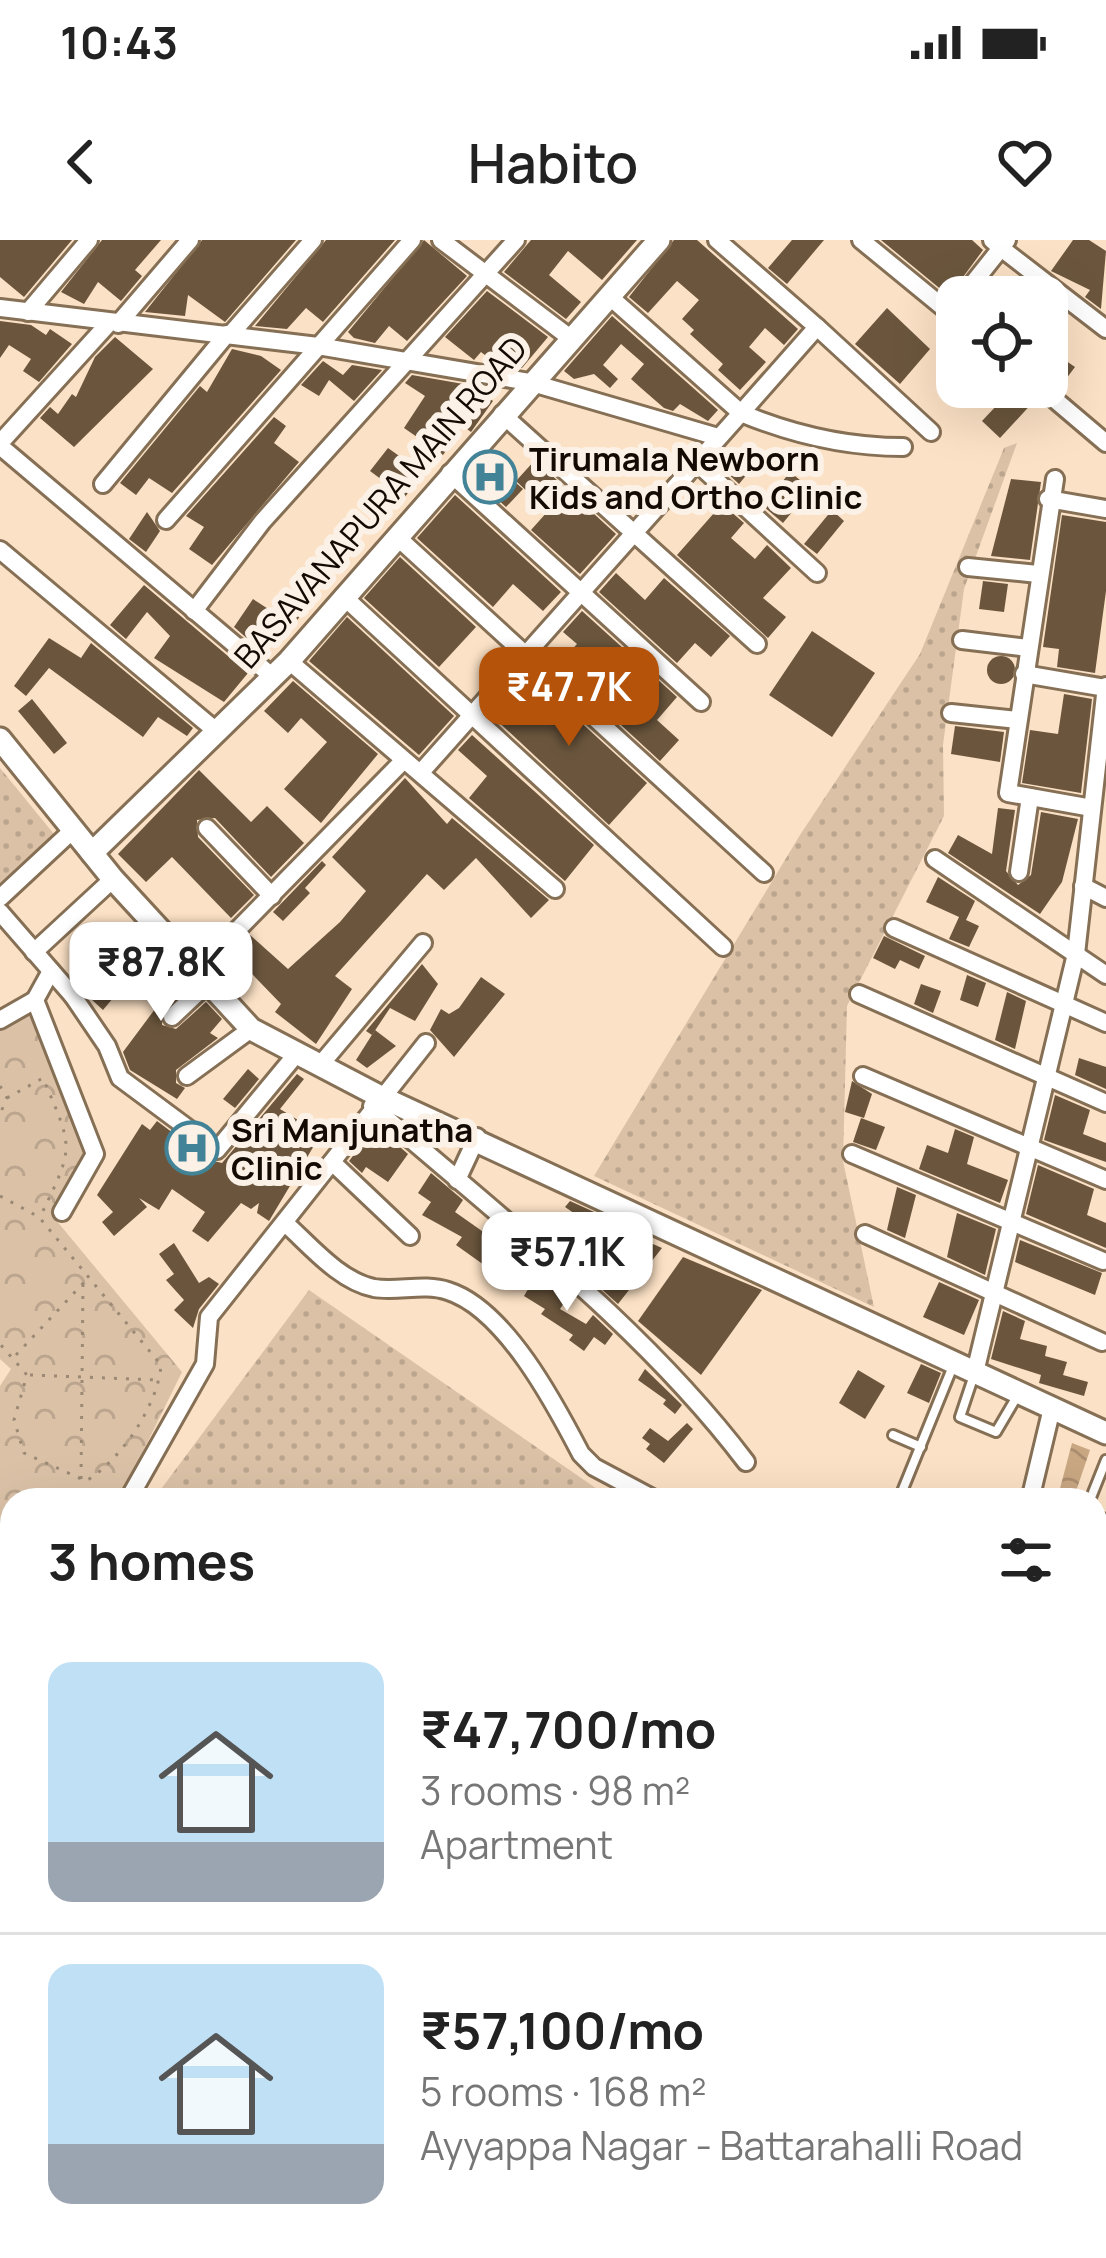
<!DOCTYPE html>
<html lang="en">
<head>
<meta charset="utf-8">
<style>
	:root { --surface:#fff; --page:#f6f6f6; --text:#222; --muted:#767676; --line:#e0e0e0; --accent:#b45309 }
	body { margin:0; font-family:Manrope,sans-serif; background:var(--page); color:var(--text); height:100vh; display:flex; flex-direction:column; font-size:45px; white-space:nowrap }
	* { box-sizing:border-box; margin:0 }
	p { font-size:39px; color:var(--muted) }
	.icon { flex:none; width:66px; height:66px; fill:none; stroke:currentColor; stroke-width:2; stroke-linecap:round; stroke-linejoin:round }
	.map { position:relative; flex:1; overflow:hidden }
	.details { position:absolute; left:0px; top:1248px; width:1107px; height:771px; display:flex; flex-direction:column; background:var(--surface); border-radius:36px 36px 0 0; box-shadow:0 12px 48px #0002 }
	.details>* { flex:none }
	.buttons { position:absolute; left:936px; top:36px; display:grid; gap:24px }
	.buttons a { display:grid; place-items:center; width:132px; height:132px; border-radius:24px; background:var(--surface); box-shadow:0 12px 48px #0002; font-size:60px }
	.price { position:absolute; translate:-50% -102px; padding:0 27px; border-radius:24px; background:#fff; color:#222; font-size:39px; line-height:78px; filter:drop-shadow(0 3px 6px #0008) }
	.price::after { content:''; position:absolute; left:50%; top:72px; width:36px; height:27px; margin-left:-18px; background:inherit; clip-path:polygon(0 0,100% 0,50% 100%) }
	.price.active { background:var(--accent); color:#fff }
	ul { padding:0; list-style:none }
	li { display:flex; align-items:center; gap:36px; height:300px; padding:0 48px }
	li+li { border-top:3px solid var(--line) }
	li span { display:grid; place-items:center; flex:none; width:336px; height:240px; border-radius:24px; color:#555 }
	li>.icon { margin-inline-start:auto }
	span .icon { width:144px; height:144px; fill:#fffc; stroke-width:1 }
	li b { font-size:51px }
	h2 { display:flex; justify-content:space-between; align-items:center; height:144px; padding:0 48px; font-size:51px }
	.status { display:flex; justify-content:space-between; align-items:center; height:84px; padding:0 60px; background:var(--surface); direction:ltr }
	.status svg { height:33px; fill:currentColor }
	header { display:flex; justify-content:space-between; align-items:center; height:156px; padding:0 48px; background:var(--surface); font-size:54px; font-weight:600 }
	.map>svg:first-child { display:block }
	.grass { fill:url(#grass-dots) }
	.forest { fill:url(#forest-crowns) }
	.water { fill:url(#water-waves) }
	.building { fill:#6b563d }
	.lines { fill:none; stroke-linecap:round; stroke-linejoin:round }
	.service-casing { stroke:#856f55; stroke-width:14 }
	.minor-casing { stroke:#856f55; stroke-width:22 }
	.tertiary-casing { stroke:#856f55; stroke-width:27 }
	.secondary-casing { stroke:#856f55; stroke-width:27 }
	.path { stroke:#9b8975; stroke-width:3; stroke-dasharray:3 9; stroke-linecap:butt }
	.service { stroke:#fff; stroke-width:8 }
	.minor { stroke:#fff; stroke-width:16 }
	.tertiary { stroke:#fff; stroke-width:21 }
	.secondary { stroke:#fff; stroke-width:21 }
	.labels { text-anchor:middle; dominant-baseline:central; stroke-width:12; stroke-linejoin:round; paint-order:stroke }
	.poi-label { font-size:33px; font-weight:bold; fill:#130b03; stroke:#fcf1e6; text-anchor:start }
	.street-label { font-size:33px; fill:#130b03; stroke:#fcf1e6 }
</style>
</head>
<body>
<div class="status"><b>10:43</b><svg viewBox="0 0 49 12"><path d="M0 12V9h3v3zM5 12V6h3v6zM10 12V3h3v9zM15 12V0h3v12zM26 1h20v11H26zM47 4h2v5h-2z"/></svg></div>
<header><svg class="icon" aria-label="back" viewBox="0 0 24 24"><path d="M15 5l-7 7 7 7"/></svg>Habito<svg class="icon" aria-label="heart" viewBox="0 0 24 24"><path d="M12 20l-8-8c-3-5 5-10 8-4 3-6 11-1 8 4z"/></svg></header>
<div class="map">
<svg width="1106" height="2018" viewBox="0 0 1106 2018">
	<defs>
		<pattern id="grass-dots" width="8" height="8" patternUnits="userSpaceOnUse" patternTransform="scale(3)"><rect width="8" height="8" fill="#dbc2a7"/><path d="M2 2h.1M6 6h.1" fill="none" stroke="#bba58e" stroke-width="1.8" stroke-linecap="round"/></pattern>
		<pattern id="forest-crowns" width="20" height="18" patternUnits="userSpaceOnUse" patternTransform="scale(3)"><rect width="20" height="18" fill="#dbc2a7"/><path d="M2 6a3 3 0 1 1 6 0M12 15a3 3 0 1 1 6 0" fill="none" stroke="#bba58e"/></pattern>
		<pattern id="water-waves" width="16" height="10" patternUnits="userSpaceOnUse" patternTransform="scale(3)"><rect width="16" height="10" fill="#c8a782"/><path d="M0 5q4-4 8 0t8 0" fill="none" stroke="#ab8e6f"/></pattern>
	</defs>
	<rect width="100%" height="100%" fill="#fbe1c5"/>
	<!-- grass -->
	<g class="grass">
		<polygon points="1017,203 964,349 943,505 944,576 847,766 843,921 874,1067 594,936 800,595 920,414 1004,208"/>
		<polygon points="0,528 58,599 0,655"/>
		<polygon points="309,1050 613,1260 153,1260"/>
		<polygon points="1095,1351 1106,1356 1106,1624 1095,1617"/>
	</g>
	<!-- forest -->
	<polygon class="forest" points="32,770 84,914 51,974 182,1132 122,1254 113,1260 12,1260 12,1346 3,1360 0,1390 0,1146 11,1129 0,1119 0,787"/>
	<!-- water -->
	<g class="water">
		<polygon points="1072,1203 1090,1210 1073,1260 1057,1260"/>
		<polygon points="1106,1809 1106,2018 976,2018 974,2007 1095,2007 1095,1810"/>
	</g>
	<!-- building -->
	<g class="building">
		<polygon points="0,0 72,0 24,57 0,37"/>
		<polygon points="102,0 161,0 135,30 142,36 121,61 98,42 84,64 61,52"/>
		<polygon points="202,0 296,0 225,82 188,55 185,76 145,72"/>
		<polygon points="326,0 395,0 323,82 306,68 287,89 255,86"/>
		<polygon points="424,0 467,36 407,101 389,86 375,103 354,98 348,92"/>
		<polygon points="531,0 637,0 602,40 568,11 549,35 581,62 566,79 504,32"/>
		<polygon points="674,0 697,0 798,89 784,105 765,88 749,107 766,122 740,150 718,130 723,124 690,94 694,90 682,79 699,60 677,41 648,73 629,57"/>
		<polygon points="792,0 824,0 787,44 768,28"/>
		<polygon points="881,0 972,0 983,10 949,56"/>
		<polygon points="1073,0 1089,0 1106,11 1101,69 1085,57 1090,50 1051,31"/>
		<polygon points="487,51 548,97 522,128 495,123 481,112 474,120 445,97"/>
		<polygon points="887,68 930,109 900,144 855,104"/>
		<polygon points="612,76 718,170 708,181 680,164 673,171 664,168 641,148 631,139 644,124 621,104 603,125 618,139 610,148 594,134 574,139 564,131"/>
		<polygon points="0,81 31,85 46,95 50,89 72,104 39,142 23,131 31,119 9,105 0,118"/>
		<polygon points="115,97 153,129 74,207 40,178 50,167 58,174 72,154 76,157 95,117"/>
		<polygon points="232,109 261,116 281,130 172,253 149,238 136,255 120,243 200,146 207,152"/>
		<polygon points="1059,116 1075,127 1060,147 1047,137"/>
		<polygon points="323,121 343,135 352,125 382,130 354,161 329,140 319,156 301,145"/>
		<polygon points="412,135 469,145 493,161 471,192 463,186 443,215 404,188 425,156 405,143"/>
		<polygon points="1014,147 1028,147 1035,160 1000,198 982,181"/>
		<polygon points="274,177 286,186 274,203 299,222 212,325 189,309 204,287 186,276"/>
		<polygon points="745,207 759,220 739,244 725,231"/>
		<polygon points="388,208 423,233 405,257 370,231"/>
		<polygon points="488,218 523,249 506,267 472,236"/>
		<polygon points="535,220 616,294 580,334 531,290 548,271 516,241"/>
		<polygon points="790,232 811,249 783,283 763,266"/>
		<polygon points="1011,239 1041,242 1030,320 991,316"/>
		<polygon points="455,255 561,352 543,371 513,344 493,367 417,298"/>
		<polygon points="722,264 744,283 731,298 755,319 767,305 791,328 763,358 786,377 768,398 677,315"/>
		<polygon points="832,270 844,281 817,314 804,304"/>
		<polygon points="147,272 160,291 146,312 129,299"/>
		<polygon points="1062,275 1106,282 1106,351 1095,433 1057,427 1059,409 1043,407"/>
		<polygon points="400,317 476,387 439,427 364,358"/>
		<polygon points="616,333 645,360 664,338 730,396 711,417 695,403 677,423 599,352"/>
		<polygon points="983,341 1008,344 1004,372 979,369"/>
		<polygon points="144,345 248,433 224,462 154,418 170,396 147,372 126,399 110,385"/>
		<polygon points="292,349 310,361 296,382 290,378 265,414 234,387 253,359 276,374"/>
		<polygon points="582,371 677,457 657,480 679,500 660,521 557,426 577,404 563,392"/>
		<polygon points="347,377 454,476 419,515 309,421"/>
		<polygon points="812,391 875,433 832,497 769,455"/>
		<polygon points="49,398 81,418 91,403 193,488 187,496 158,477 143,497 49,428 26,456 14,446"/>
		<circle cx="1001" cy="430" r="14"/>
		<polygon points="527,433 647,543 609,585 490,474"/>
		<polygon points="293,441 378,514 321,583 284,549 327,502 301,478 288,493 264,471"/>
		<polygon points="1064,454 1092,459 1081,553 1022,543 1030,490 1058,494"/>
		<polygon points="32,459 67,503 54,514 18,471"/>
		<polygon points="955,486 1004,492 1000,522 951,514"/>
		<polygon points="472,495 594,605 565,641 469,558 487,536 458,510"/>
		<polygon points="199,530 251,582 267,566 304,603 271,637 215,578 197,580 198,597 254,655 231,678 172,617 146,642 118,614"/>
		<polygon points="405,538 447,584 452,578 549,660 531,678 476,618 444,650 427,634 335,736 352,749 316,804 275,772 281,764 232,713 250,695 288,729 340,682 366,651 332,617"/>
		<polygon points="998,568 1015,570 1006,631 1018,645 1031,635 1041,572 1078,579 1062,642 1040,674 948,613 958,595 992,614"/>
		<polygon points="322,621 326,625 305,648 310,653 283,681 273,672"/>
		<polygon points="938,637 975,661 966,680 979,686 969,707 949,699 959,677 926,662"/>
		<polygon points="884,696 925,716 919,729 900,720 895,729 873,718"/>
		<polygon points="158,710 189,744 163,769 162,785 176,789 206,762 222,779 210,793 218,798 176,830 176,843 185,848 177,859 130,830 123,812 158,765 129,739 103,770 90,758 135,719 144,726"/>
		<polygon points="422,724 438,744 415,781 390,768 372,795 366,791"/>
		<polygon points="967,735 986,743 978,767 960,760"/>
		<polygon points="481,737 505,754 454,817 430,790 441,769 449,774 459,768"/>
		<polygon points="921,744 941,751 933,773 914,764"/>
		<polygon points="1007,752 1026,761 1015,809 995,800"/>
		<polygon points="375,790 396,806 367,828 356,820"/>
		<polygon points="1079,818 1106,827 1106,849 1075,835"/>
		<polygon points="248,829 259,839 235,868 223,859"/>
		<polygon points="297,834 304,839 280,869 321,894 269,981 257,973 259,963 251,969 241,963 208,1002 192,991 205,972 172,949 159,970 139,958 147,967 114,996 102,982 113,972 97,955 142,884 150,890 157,881 209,920 222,923"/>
		<polygon points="852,841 872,854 864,878 845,872"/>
		<polygon points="1055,855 1090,870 1083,894 1106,903 1106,922 1044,900"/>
		<polygon points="861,878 885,887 876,910 853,902"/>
		<polygon points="376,886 408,914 388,942 366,927 362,933 349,921"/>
		<polygon points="955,889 974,897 967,924 1008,940 1000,963 919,929 927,905 948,913"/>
		<polygon points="1038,925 1094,949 1087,975 1106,983 1106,1008 1026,974"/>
		<polygon points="431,933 463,960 455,972 499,1003 484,1025 456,1005 462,997 422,975 431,962 418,953"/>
		<polygon points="897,947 916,955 905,998 887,990"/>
		<polygon points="570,961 603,976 596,987 617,1001 623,991 662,1008 618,1064 541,994 547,988 570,1006 587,982 565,967"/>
		<polygon points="957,973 996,989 985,1035 947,1017"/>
		<polygon points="1020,1000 1102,1033 1095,1055 1015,1022"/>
		<polygon points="174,1003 199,1043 209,1037 219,1044 199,1069 193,1088 174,1070 184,1060 166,1040 174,1034 159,1014"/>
		<polygon points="683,1017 762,1050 701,1135 638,1081"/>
		<polygon points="549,1035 570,1054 560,1069 586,1084 593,1075 613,1094 605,1105 594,1097 584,1111 569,1100 573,1095 541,1074 545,1069 524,1056 531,1044 539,1049"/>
		<polygon points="939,1042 979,1060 964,1095 923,1077"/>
		<polygon points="1003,1071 1025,1081 1020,1099 1047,1106 1045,1116 1067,1122 1063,1135 1088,1142 1084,1156 1039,1143 1041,1135 991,1119"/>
		<polygon points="921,1124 941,1133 929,1163 907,1153"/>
		<polygon points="645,1129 682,1165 675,1174 663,1164 666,1160 638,1140"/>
		<polygon points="858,1130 885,1146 865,1179 839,1163"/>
		<polygon points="687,1183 693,1189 664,1223 646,1209 650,1204 642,1198 650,1188 668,1201"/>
	</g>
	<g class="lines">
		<!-- service casing -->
		<g class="service-casing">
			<g id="service">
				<polyline points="973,1138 960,1177 996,1192 1016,1158"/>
				<polyline points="893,1195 921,1207"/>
				<polyline points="901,1254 953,1126"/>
				<polyline points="1090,1260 1106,1220"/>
				<polyline points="1095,1276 1106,1279"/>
				<polyline points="1095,1579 1106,1586"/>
				<polyline points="1095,1736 1106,1709"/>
			</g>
		</g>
		<!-- minor casing -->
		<g class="minor-casing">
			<g id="minor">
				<polyline points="441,0 569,97"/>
				<polyline points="861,0 950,73"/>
				<polyline points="1007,0 1001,8 1106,89"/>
				<polyline points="609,56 741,173 817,87 717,0"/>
				<polyline points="962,57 1001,8 992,0"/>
				<polyline points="0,68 318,106 529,142 718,197"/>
				<polyline points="28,72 89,0"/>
				<polyline points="118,84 190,0"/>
				<polyline points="817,87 931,192"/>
				<polyline points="230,95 313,0"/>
				<polyline points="1040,147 1106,203"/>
				<polyline points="502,174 757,404"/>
				<polyline points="0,203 109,83"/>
				<polyline points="0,206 273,437"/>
				<polyline points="696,222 817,333"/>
				<polyline points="450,233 701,462"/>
				<polyline points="1055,239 1008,553 1092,568"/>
				<polyline points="103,244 227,94"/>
				<polyline points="1048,259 1106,269"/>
				<polyline points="166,280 412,0"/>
				<polyline points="396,296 764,633"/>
				<polyline points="0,310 215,490"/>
				<polyline points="968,327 1038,334"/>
				<polyline points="343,356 723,707"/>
				<polyline points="194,371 262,282 516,0"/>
				<polyline points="962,400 1028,408"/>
				<polyline points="289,421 555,649"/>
				<polyline points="1024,434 1106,448"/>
				<polyline points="951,473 1018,480"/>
				<path d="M423 530 741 173C794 195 845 207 903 207"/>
				<polyline points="207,588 272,656"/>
				<polyline points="935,619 1106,735"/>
				<polyline points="1019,632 1030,557"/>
				<polyline points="1083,646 1106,658"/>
				<polyline points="0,658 73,590"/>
				<polyline points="0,672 73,756 107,806 120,838 217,910 298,812"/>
				<polyline points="894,688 1106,783"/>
				<polyline points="34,712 113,639"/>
				<polyline points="51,731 35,760 95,914 62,972"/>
				<polyline points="196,732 402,522"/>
				<polyline points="859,754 1106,863"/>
				<polyline points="73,756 154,686"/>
				<polyline points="172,777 207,744"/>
				<polyline points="0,780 35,760"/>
				<polyline points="321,824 423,703"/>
				<polyline points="187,836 251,789"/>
				<polyline points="863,836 1106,940"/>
				<path d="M372 866C500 978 643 1086 746 1222"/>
				<polyline points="852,914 1103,1021"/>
				<polyline points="332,922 410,996"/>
				<polyline points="457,940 477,897"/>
				<path d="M285 983C310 1005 339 1041 374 1048 398 1052 424 1043 448 1051 505 1069 555 1164 581 1214L594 1227 656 1260"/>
				<polyline points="865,994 1102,1102"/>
				<polyline points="976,1128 1076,714 1106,446"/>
				<polyline points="128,1260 205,1124 209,1077 426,803"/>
				<polyline points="1030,1260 1052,1168"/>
				<polyline points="0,1436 12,1397"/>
				<polyline points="0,1591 12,1592"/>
				<polyline points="0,1628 12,1614"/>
				<polyline points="2,1832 12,1818"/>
				<polyline points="0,1984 12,1994"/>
				<polyline points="26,2007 39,2018"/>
				<polyline points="252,2007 268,2018"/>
				<polyline points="442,2007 455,2018"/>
				<polyline points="593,2007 608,2018"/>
				<polyline points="806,2007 824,2018"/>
				<polyline points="332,2018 339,2007"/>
				<polyline points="394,2018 401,2007"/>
				<polyline points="481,2018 489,2007"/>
				<polyline points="654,2018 661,2007"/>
				<polyline points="762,2018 769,2007"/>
			</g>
		</g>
		<!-- tertiary casing -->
		<g class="tertiary-casing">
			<g id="tertiary">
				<polyline points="92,613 289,421 659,0"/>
				<polyline points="1095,1744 1106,1747"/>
				<polyline points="925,2018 929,2007"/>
			</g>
		</g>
		<!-- secondary casing -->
		<g class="secondary-casing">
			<polyline id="secondary" points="0,499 113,639 251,789 379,856 1106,1193"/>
		</g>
		<!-- path -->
		<g class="path">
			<polyline points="0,846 7,858 0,874"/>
			<path d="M7 858 43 838C73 909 75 905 41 975"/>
			<path d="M0 956 39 977 161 1125C158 1165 121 1220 86 1241L24 1213 14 1180 27 1135 0 1104"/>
			<polyline points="16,1115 88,1038"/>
			<polyline points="30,1135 158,1140"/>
			<polyline points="81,1239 83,1043"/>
			<polyline points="1095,1789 1106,1789"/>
			<polyline points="964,2007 966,2018"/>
		</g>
		<!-- service -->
		<use href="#service" class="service"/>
		<!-- minor -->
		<use href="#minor" class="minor"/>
		<!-- tertiary -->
		<use href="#tertiary" class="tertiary"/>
		<!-- secondary -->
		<use href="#secondary" class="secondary"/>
	</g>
	<!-- icons -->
	<defs>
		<g id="hospital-ring" transform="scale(2.7)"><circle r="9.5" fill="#fcf1e6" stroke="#438397" stroke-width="1.5"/><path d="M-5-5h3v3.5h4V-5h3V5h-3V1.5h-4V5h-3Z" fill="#438397"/></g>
	</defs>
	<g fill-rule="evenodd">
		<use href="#hospital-ring" x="490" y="237"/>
		<use href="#hospital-ring" x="192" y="908"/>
	</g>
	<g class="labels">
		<!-- poi labels -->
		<g class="poi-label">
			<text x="529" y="218">Tirumala Newborn<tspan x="529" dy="38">Kids and Ortho Clinic</tspan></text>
			<text x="231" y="889">Sri Manjunatha<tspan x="231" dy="38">Clinic</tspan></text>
		</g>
		<!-- street labels -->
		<g class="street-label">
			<text transform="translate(380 262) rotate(-49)">BASAVANAPURA MAIN ROAD</text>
		</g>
	</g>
</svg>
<div class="buttons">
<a><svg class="icon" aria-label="locate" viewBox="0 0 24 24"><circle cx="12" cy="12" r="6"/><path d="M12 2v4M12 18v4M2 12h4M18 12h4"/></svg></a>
</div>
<b class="price active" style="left:569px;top:509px">₹47.7K</b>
<b class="price" style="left:161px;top:784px">₹87.8K</b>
<b class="price" style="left:567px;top:1074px">₹57.1K</b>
<section class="details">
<h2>3 homes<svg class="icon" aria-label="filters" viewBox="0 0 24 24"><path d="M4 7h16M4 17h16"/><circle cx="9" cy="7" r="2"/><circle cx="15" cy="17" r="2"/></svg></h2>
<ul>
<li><span style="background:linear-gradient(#bfe0f5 75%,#9aa5b1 0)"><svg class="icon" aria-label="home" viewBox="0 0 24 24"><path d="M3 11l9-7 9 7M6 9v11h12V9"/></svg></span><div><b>₹47,700/mo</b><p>3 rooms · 98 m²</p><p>Apartment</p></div></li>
<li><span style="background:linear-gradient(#bfe0f5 75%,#9aa5b1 0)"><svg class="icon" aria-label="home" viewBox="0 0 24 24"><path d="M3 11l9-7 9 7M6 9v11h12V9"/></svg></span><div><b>₹57,100/mo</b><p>5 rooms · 168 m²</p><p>Ayyappa Nagar - Battarahalli Road</p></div></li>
</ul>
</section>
</div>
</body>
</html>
